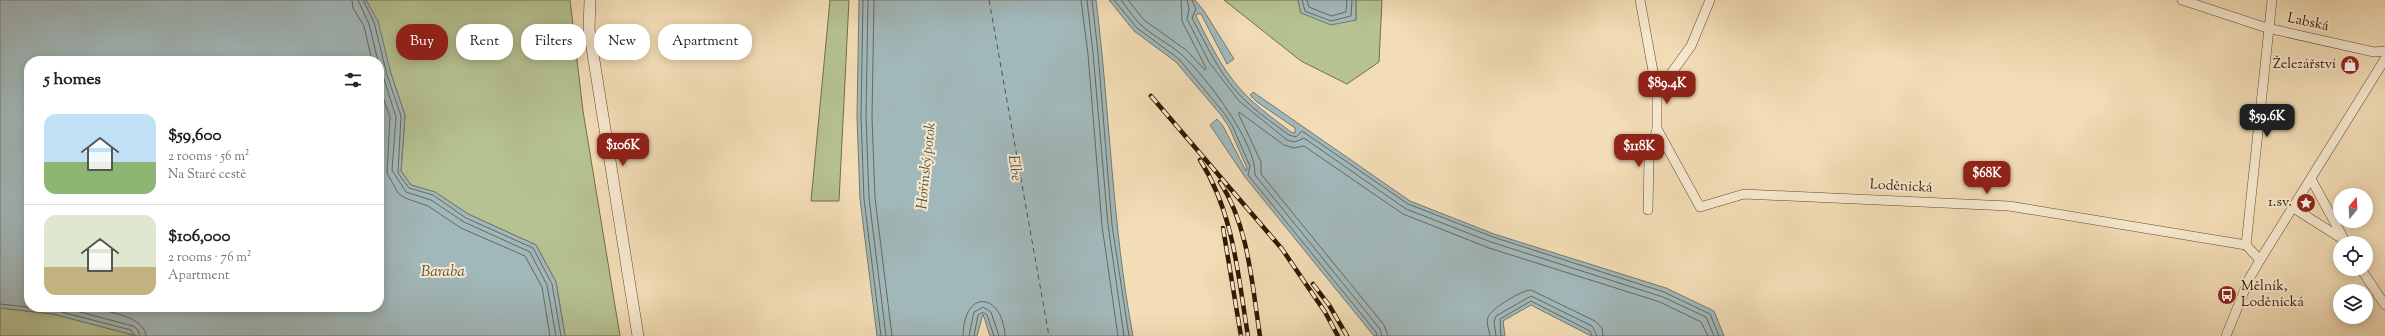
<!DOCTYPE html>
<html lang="en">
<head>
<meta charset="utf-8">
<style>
	:root { --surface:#fff; --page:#f6f6f6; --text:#202124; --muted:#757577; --line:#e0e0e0; --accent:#8f2418 }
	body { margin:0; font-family:"Sorts Mill Goudy",serif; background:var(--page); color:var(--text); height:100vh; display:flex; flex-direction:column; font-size:15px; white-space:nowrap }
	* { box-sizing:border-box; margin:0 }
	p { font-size:13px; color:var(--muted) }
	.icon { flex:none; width:22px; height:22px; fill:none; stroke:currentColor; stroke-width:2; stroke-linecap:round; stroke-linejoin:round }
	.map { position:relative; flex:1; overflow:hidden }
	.sheet { position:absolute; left:24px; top:56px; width:360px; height:256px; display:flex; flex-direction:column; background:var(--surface); border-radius:16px; box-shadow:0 2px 10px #0003 }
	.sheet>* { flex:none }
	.hud { position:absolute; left:396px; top:24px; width:380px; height:36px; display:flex; gap:8px }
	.needle { width:26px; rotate:18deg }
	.tools { position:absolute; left:2333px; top:188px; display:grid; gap:8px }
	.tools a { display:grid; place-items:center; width:40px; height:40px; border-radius:50%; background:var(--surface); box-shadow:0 2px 10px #0003; font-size:20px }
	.price { position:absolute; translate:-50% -34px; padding:0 9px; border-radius:8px; background:var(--accent); color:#fff; font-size:13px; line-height:26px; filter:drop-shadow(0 1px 2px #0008) }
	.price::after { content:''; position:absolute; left:50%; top:24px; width:12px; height:9px; margin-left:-6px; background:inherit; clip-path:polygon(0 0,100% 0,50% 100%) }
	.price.selected { background:#222; color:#fff }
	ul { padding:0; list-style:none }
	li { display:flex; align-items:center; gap:12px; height:100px; padding:0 20px }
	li+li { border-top:1px solid var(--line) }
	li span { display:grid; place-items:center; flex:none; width:112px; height:80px; border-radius:12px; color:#555 }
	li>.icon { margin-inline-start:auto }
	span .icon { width:48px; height:48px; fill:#fffc; stroke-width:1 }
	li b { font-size:17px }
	h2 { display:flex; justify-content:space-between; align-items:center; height:48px; padding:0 20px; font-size:17px }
	.chip { padding:0 14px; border-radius:16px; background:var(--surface); box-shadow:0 2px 10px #0003; font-size:14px; line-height:36px }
	.chip.selected { background:var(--accent); color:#fff }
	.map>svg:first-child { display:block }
	.green { fill:#b6c292; stroke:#736d49 }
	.water { fill:#a1b8ba; stroke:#747870; fill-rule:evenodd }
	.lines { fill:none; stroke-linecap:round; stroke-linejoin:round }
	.shore { stroke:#68685d; stroke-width:1 }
	.ferry { stroke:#585041; stroke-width:1; stroke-dasharray:5 4; stroke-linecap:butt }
	.minor-casing { stroke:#61492e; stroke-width:10 }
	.tertiary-casing { stroke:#61492e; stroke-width:12 }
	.minor { stroke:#f7e9d0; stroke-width:9 }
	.tertiary { stroke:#f7e9d0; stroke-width:11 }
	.rail-casing { stroke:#301800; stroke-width:4.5 }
	.rail { stroke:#f7e9d0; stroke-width:3; stroke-dasharray:9; stroke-linecap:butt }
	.labels { text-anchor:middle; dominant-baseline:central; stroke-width:4; stroke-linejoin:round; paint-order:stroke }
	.street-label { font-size:14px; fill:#301800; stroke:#f7e9d0 }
	.poi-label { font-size:14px; fill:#301800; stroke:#f7e9d0; text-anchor:end }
	.water-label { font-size:15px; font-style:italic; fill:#585041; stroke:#f7e9d0 }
</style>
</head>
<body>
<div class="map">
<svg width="2385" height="336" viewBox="0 0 2385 336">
	<rect width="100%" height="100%" fill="#f3ddb6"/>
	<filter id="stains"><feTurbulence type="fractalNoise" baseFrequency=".005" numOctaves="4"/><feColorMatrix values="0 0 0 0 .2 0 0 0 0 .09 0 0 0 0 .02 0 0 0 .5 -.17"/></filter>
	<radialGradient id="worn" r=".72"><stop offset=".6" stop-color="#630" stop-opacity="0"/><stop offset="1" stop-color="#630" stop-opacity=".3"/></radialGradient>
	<!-- green -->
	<g class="green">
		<polygon points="366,0 570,0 583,111 620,336 565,336 556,282 536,245 468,214 435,192 411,185 401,171 405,115"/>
		<polygon points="830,0 849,0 839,201 811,201"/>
		<polygon points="1224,0 1298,0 1301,13 1356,20 1356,0 1382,0 1379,62 1347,84 1301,61"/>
		<polygon points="0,308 53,314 137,336 0,336"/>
	</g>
	<!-- water -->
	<g class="water">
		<path d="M0 0H366L378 21 391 74 405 115 401 171 411 185 435 192 468 214 536 245 556 282 565 336H137L53 314 0 308ZM29 61H379V307H29Z"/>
		<path d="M859 0H1096C1110 112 1112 225 1133 336H990L983 314 977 336H877L860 199 857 117Z"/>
		<path d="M1109 0H1195L1204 11 1234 59 1227 64 1201 14H1197L1196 16C1211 46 1226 78 1252 101 1264 112 1278 122 1291 132L1295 133V128L1257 102 1250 95 1253 92 1410 201 1494 234 1666 288 1714 311 1724 336H1591L1531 305 1503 321 1505 336H1374L1245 177 1210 125 1217 119 1223 126 1246 171 1247 168 1229 127 1221 115 1176 62 1134 31Z"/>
		<polygon points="1298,0 1356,0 1356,20 1331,25 1301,13"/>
	</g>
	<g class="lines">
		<!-- shore -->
		<g class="shore">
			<polyline points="352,0 353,8 364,26 372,61"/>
			<polyline points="358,0 369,24 378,61"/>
			<polyline points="363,0 374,22 387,75 401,116 398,173 409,188 433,195 466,218 533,248 552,284 561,336"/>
			<polyline points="863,0 861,117 864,199 881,336"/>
			<polyline points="868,0 866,117 869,198 886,336"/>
			<polyline points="874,0 872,117 875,198 892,336"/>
			<polyline points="1081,0 1088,54 1102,226 1118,336"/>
			<polyline points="1087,0 1093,53 1108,225 1124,336"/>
			<polyline points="1092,0 1098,53 1112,225 1129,336"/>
			<polyline points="1114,0 1137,28 1179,59 1224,113 1232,125 1250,166 1248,175 1376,332 1377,336"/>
			<path d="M1121 0C1127 8 1133 17 1140 24 1152 36 1169 43 1182 55 1206 76 1257 144 1255 175L1380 329 1382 336"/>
			<polyline points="1128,0 1144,20 1186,50 1205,70 1206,68 1182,21 1181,0"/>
			<polyline points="1187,0 1189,9 1187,19 1209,62 1239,101 1287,140 1295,142 1304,138 1406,209 1491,242 1663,297 1706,317 1714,336"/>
			<path d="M1192 0 1196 9 1192 18C1208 48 1223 82 1250 105 1262 116 1276 125 1289 135L1296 137 1302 131 1408 204 1493 237 1664 292 1710 314 1719 336"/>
			<polyline points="1302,0 1305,11 1331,21 1351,16 1352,0"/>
			<polyline points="1307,0 1309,7 1331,16 1346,12 1347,0"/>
			<polyline points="379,63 396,117 392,170 406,192 431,200 464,222 530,252 547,285 556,336"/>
			<polyline points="379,86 390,117 387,173 398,193 405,198 428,206 461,228 525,256 542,287 550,336"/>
			<polyline points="0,304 54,310 131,330 135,336"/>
			<polyline points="61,307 133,326 138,330 140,336"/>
			<path d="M86 307C103 311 145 315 146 336"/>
			<path d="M963 336C964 287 1003 293 1005 336"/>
			<polyline points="969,336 974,312 983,307 991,312 999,336"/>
			<polyline points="974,336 978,315 983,312 987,315 994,336"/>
			<polyline points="1388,336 1384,325 1261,174 1261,162 1239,115 1239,112 1284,145 1294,148 1304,146 1403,214 1489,248 1660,302 1701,322 1708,336"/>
			<path d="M1490 336C1489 330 1486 323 1488 317 1492 308 1522 290 1531 290L1595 321 1602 328 1603 336"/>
			<polyline points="1496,336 1494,322 1496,316 1531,296 1592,326 1597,336"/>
			<polyline points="1501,336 1500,319 1531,301 1590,331 1592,336"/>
		</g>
		<!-- ferry -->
		<polyline class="ferry" points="989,0 1049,336"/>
		<!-- minor casing -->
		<g class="minor-casing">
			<g id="minor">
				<polyline points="1640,0 1657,93 1657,129 1700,207 1744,194 2009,206 2246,245 2260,260"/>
				<polyline points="2182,0 2267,28 2374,52 2385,51"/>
				<polyline points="1657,93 1691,46 1710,0"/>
				<polyline points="2311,179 2346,243"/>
				<polyline points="2292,207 2344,240"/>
				<polyline points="1648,210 1649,158 1657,129"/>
				<polyline points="2246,245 2272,0"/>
				<polyline points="2361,269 2385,305"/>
				<polyline points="2226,336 2249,279 2260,260 2385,59"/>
			</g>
		</g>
		<!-- tertiary casing -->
		<g class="tertiary-casing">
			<polyline id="tertiary" points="590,0 589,29 638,336"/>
		</g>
		<!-- minor -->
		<use href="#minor" class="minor"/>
		<!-- tertiary -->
		<use href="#tertiary" class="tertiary"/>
		<!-- rail casing -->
		<g class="rail-casing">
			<g id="rail">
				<polyline points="1151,96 1282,249 1325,312 1338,336"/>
				<path d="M1200 160C1234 213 1238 276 1248 336"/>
				<path d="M1220 182C1249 227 1252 285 1260 336"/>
				<polyline points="1223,228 1241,336"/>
				<polyline points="1313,284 1329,305 1347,336"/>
			</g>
		</g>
		<!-- rail -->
		<use href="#rail" class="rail"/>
	</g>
	<!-- icons -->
	<defs>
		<g id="shop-disc" transform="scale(1)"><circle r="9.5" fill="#8f2418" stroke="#f7e9d0"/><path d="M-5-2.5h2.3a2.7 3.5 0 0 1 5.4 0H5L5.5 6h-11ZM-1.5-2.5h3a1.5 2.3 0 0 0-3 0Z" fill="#fff"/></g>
		<g id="sight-disc" transform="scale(1)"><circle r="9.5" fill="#8f2418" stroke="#f7e9d0"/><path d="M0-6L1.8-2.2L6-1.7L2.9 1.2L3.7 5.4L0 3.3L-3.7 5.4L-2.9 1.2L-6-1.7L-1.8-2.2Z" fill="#fff"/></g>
		<g id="bus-disc" transform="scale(1)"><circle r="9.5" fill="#8f2418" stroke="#f7e9d0"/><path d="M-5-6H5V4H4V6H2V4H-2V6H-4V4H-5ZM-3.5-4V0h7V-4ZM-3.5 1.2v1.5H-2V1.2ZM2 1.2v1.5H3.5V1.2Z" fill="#fff"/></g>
	</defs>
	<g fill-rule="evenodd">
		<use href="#shop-disc" x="2350" y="65"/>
		<use href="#sight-disc" x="2306" y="203"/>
		<use href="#bus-disc" x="2227" y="295"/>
	</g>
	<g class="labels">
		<!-- street labels -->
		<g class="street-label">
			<text transform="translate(2308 23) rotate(12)">Labská</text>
			<text transform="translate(1901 187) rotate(3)">Loděnická</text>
		</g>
		<!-- poi labels -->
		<g class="poi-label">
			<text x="2336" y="65">Železářství</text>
			<text x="2292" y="203">1.sv.</text>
			<text x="2241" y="287" text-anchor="start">Mělník,<tspan x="2241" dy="16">Loděnická</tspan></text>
		</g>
		<!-- water labels -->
		<g class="water-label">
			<text transform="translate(927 166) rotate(-84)">Hořínský potok</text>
			<text transform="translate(1014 168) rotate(82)">Elbe</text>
			<text x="443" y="272">Baraba</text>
		</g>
	</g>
	<rect width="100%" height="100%" filter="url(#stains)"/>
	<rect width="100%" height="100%" fill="url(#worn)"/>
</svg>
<div class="tools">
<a><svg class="needle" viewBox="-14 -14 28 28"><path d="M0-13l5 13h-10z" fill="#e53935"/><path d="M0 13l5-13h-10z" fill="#757577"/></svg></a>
<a><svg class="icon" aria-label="locate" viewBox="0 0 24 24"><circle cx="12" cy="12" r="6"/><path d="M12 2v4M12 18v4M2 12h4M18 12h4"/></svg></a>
<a><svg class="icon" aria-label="layers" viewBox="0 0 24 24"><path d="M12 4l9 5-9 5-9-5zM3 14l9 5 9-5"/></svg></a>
</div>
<b class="price" style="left:1667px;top:105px">$89.4K</b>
<b class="price selected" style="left:2267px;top:138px">$59.6K</b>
<b class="price" style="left:623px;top:167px">$106K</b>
<b class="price" style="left:1639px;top:168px">$118K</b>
<b class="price" style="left:1987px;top:195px">$68K</b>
<div class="hud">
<a class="chip selected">Buy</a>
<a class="chip">Rent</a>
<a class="chip">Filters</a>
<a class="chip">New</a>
<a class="chip">Apartment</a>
</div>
<section class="sheet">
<h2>5 homes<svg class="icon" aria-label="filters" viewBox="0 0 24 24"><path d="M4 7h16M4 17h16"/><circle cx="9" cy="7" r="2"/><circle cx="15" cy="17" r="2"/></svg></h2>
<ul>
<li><span style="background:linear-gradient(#bfe0f5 60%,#8fb573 0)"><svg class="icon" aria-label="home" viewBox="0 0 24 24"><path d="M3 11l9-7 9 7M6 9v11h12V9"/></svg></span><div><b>$59,600</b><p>2 rooms · 56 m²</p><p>Na Staré cestě</p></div></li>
<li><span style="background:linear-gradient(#dfe7d0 65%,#c2b280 0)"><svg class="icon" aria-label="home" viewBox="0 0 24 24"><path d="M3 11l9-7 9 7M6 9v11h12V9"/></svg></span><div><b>$106,000</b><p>2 rooms · 76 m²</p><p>Apartment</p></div></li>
</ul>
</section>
</div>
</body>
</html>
